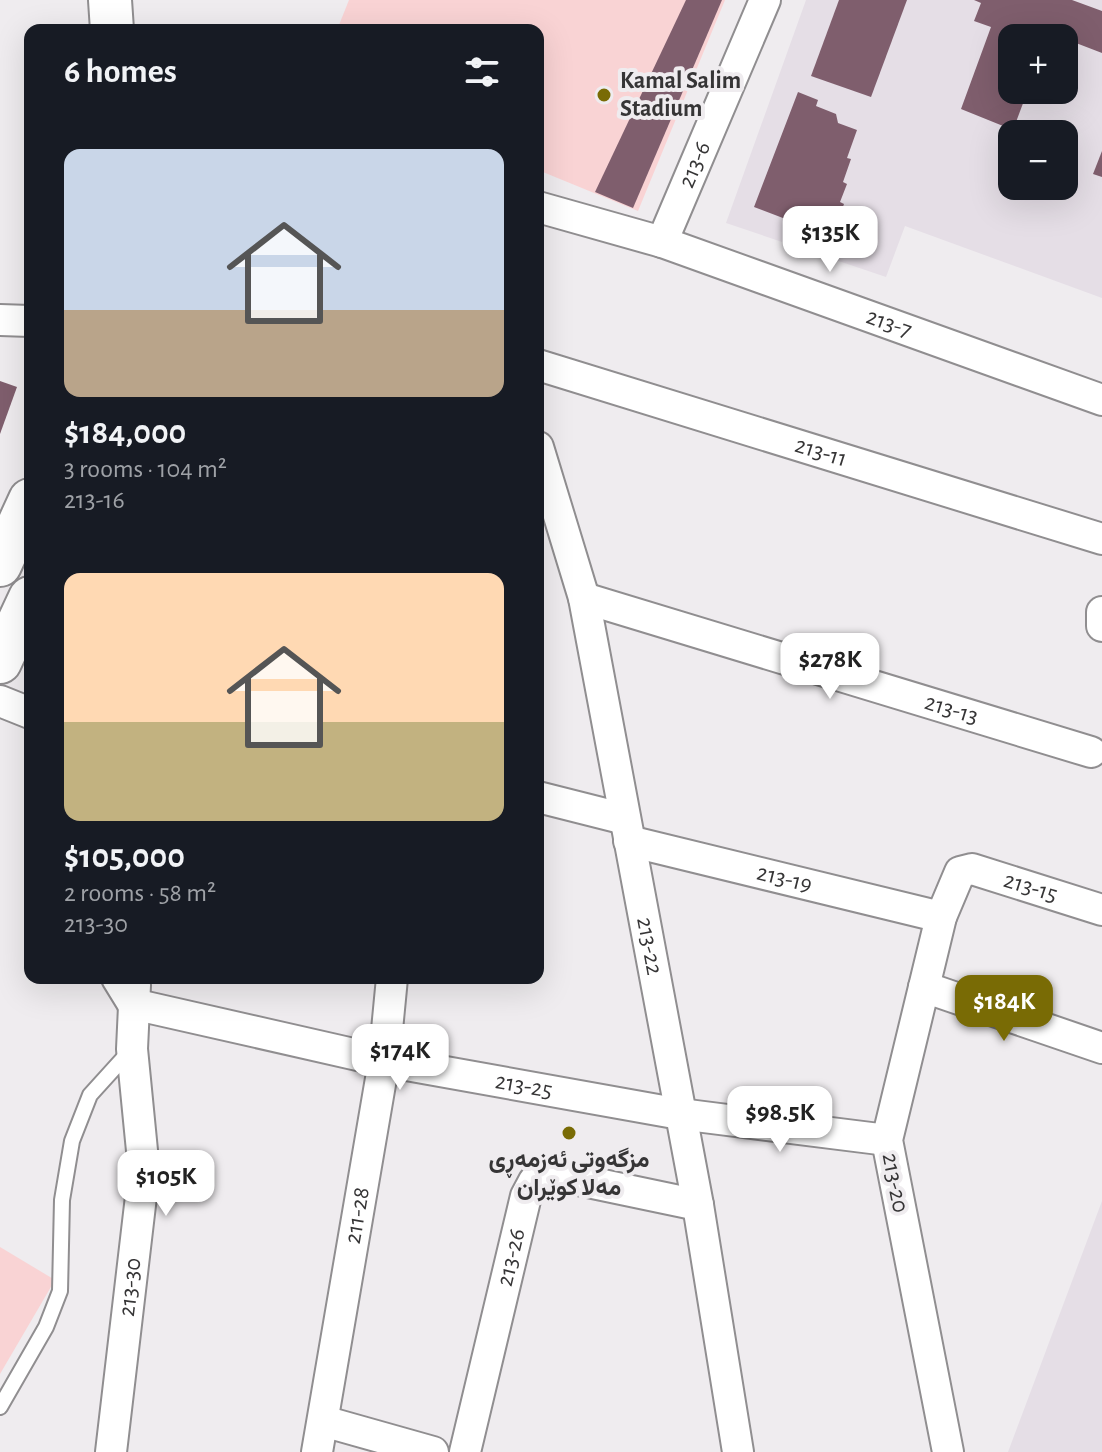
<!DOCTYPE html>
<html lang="en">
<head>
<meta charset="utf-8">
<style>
	:root { --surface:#171b24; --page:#20242c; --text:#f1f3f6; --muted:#9ea1a6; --accent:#796b05 }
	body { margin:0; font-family:"Alegreya Sans",Vazirmatn,sans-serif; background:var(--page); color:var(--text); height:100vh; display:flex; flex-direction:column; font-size:30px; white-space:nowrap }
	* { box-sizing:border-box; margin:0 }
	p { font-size:26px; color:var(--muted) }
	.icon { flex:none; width:44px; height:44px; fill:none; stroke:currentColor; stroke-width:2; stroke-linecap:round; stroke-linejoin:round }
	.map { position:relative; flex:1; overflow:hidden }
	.drawer { position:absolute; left:24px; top:24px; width:520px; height:960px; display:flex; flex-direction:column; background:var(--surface); border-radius:16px; box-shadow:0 8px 32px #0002 }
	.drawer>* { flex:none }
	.controls { position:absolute; left:998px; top:24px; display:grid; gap:16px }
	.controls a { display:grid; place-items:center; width:80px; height:80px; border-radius:16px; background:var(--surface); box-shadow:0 8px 32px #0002; font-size:40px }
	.price { position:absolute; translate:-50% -68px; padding:0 18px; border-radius:16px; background:#fff; color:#222; font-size:26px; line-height:52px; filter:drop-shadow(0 2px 4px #0008) }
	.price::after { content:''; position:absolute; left:50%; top:48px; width:24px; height:18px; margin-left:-12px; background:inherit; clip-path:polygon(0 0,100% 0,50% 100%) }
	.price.active { background:var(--accent); color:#fff }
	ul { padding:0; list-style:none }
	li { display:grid; align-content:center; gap:16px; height:424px; padding:0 40px }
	li span { display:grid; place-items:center; height:248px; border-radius:16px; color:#555 }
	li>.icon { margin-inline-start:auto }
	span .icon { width:144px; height:144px; fill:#fffc; stroke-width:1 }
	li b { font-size:34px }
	h2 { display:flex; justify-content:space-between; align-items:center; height:96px; padding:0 40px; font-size:34px }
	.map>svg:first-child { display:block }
	.built { fill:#e5dee6; fill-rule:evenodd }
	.green { fill:#f9d3d4 }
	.building { fill:#7f5e6d }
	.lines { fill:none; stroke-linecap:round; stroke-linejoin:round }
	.service-casing { stroke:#908e90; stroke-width:18 }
	.minor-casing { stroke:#908e90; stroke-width:34 }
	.secondary-casing { stroke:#908e90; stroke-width:46 }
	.service { stroke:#fff; stroke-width:14 }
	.minor { stroke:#fff; stroke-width:30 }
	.secondary { stroke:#fff; stroke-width:42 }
	.poi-dot { fill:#796b05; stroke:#efecef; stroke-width:3 }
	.labels { text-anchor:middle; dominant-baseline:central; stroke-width:8; stroke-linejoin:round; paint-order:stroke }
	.poi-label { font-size:24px; font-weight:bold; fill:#363536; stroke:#efecef; text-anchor:start }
	.street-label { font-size:24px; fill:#363536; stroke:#efecef }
</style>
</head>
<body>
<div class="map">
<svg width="1102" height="1452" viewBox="0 0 1102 1452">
	<rect width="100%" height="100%" fill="#efecef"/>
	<!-- built -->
	<g class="built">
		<path d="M806 0H1102V298L905 226 886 277 726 223ZM1012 38H1064V90H1012ZM1012 134H1064V186H1012Z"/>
		<polygon points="1102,1201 1102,1452 1008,1452"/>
	</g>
	<!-- green -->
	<g class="green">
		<polygon points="349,0 725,0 638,211 538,170 538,30 337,30"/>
		<polygon points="0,1247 55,1280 0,1374"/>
	</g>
	<!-- building -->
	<g class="building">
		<polygon points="686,0 722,0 633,208 595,192"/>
		<polygon points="839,0 907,0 871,97 811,76"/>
		<polygon points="974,0 1072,0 1102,11 1102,53 1050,33 1048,38 1012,38 1012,90 1028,90 1013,130 961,109 991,27 974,21 981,3"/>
		<polygon points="798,92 818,100 816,106 836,114 838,123 857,130 847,158 851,159 843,182 847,184 840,202 844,204 830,242 794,229 796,223 754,207"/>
		<polygon points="1102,151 1102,177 1093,174"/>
		<polygon points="0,381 17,387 0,434"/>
	</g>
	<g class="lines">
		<!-- service casing -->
		<g class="service-casing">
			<polyline id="service" points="0,1407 46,1327 60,1291 62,1200 72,1141 90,1095 129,1052"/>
		</g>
		<!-- minor casing -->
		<g class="minor-casing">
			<g id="minor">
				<path id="s1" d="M538 207 662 242 1102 400"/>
				<path id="s2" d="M662 242 765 0"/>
				<polyline points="0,320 30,321"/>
				<path id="s3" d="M538 365 1102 539"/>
				<path id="s4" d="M538 447 584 598 698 1205 738 1452"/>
				<path id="s5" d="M584 598 1091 752"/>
				<polyline points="1102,612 1102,626"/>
				<polyline points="0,701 30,713"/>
				<polyline points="538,797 625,819"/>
				<path id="s6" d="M629 841 941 917"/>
				<path id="s7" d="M117 978 133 1004 384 1061 680 1114 887 1140"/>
				<polyline points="924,987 1102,1048"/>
				<polyline points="323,1421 433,1452"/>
				<path id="s8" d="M111 1452 144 1171 132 1049 135 985"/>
				<path id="s9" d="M317 1452 384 1061 392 978"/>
				<path id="s10" d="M465 1452 526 1196 534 1181 550 1174 698 1205"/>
				<path id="s11" d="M948 1452 887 1140 941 917 960 872 972 869 1102 910"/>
			</g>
		</g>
		<!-- secondary casing -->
		<g class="secondary-casing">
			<g id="secondary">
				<polyline points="110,0 112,30"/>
				<polyline points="0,565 30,500"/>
				<polyline points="0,662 30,598"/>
			</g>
		</g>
		<!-- service -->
		<use href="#service" class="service"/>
		<!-- minor -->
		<use href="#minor" class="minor"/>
		<!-- secondary -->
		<use href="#secondary" class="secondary"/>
	</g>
	<!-- markers -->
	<g class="poi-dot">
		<circle cx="604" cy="95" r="8"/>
		<circle cx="569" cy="1133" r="8"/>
	</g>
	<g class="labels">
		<!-- poi labels -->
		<g class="poi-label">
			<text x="620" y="81">Kamal Salim<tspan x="620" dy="28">Stadium</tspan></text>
			<text x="569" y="1160" text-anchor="middle">مزگەوتی ئەزمەڕی<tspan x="569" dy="28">مەلا کوێران</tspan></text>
		</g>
		<!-- street labels -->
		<g class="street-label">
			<text stroke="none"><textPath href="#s2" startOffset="84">213-6</textPath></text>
			<text stroke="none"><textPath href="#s1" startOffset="370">213-7</textPath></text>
			<text stroke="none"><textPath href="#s3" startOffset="296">213-11</textPath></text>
			<text stroke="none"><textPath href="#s5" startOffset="384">213-13</textPath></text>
			<text stroke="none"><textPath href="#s6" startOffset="160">213-19</textPath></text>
			<text stroke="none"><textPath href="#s11" startOffset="670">213-15</textPath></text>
			<text stroke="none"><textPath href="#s4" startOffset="512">213-22</textPath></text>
			<text stroke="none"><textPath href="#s7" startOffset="430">213-25</textPath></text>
			<text transform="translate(895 1183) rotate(79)">213-20</text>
			<text stroke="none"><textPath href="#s9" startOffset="240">211-28</textPath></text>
			<text stroke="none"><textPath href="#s10" startOffset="200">213-26</textPath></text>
			<text stroke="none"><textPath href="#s8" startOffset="166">213-30</textPath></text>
		</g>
	</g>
</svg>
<div class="controls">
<a>+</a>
<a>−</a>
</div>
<b class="price" style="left:830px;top:274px">$135K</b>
<b class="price" style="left:830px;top:701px">$278K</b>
<b class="price active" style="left:1004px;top:1043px">$184K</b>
<b class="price" style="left:400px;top:1092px">$174K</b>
<b class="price" style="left:780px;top:1154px">$98.5K</b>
<b class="price" style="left:166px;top:1218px">$105K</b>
<section class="drawer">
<h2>6 homes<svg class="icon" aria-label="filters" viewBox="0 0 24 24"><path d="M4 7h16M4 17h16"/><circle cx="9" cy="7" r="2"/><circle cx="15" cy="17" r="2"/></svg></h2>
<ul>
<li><span style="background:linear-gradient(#c9d6e8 65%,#b9a48a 0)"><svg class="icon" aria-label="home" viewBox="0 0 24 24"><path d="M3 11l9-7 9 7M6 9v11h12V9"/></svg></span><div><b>$184,000</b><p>3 rooms · 104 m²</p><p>213-16</p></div></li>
<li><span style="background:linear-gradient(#ffd9b3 60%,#c2b280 0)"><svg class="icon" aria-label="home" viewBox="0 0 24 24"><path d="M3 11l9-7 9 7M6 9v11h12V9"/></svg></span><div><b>$105,000</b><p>2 rooms · 58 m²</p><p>213-30</p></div></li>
</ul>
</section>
</div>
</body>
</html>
